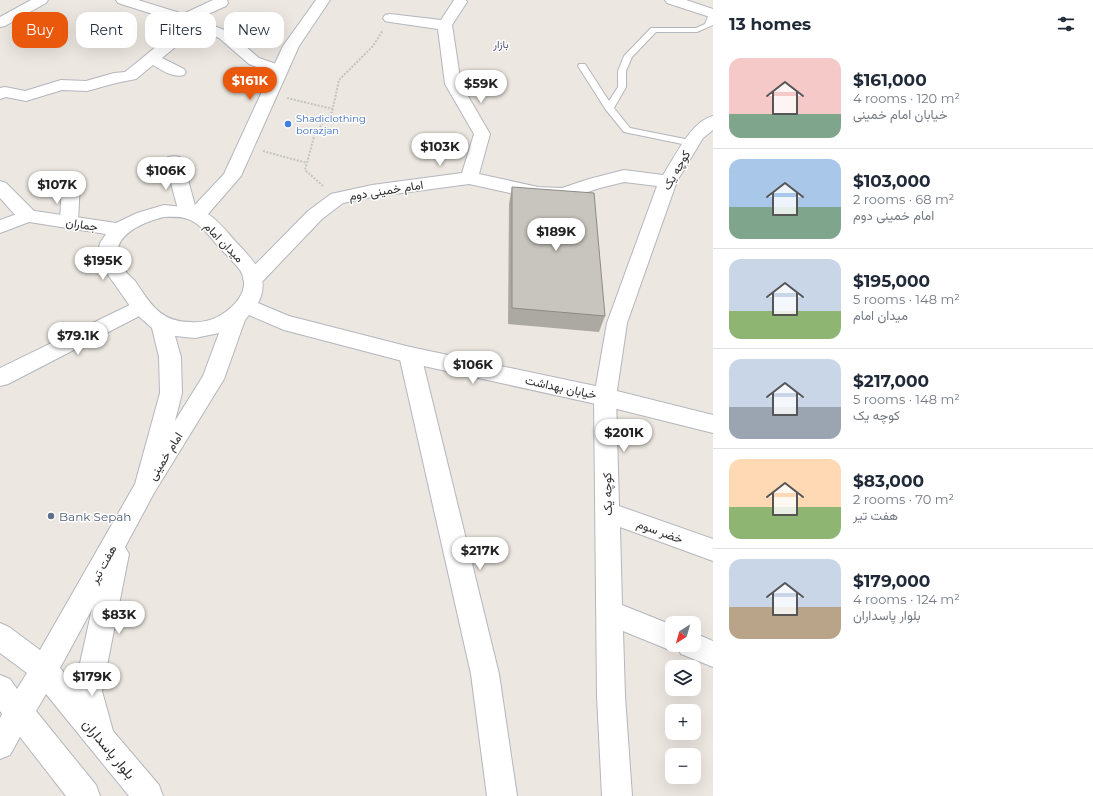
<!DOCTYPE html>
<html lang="en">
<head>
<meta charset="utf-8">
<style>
	:root { --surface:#fff; --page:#f2f2f3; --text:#1f2937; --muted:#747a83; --line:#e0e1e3; --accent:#ea580c }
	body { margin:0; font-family:Montserrat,Vazirmatn,sans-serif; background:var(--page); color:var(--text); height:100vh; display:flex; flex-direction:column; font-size:15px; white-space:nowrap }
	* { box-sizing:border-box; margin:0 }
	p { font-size:13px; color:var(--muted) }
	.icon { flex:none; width:22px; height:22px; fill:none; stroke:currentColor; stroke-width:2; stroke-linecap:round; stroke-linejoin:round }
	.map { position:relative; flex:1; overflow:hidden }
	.sheet { display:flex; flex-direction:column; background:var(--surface); width:380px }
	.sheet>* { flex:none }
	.top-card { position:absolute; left:12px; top:12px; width:380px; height:36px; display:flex; gap:8px }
	.needle { width:26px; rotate:217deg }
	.controls { position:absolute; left:665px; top:616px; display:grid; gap:8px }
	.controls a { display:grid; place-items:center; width:36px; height:36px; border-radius:8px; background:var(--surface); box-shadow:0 4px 16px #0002; font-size:20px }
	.price { position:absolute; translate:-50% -34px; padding:0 9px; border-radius:14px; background:#fff; color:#222; font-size:13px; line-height:26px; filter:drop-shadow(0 1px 2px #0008) }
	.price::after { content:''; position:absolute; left:50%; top:24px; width:12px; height:9px; margin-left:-6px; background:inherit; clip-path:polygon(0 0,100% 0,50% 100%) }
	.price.selected { background:var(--accent); color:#fff }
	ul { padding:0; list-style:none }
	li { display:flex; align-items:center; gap:12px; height:100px; padding:0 16px }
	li+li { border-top:1px solid var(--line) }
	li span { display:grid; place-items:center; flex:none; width:112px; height:80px; border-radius:12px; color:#555 }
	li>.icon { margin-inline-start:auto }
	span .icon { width:48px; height:48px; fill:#fffc; stroke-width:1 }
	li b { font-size:17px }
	h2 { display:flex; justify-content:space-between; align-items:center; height:48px; padding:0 16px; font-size:17px }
	.chip { padding:0 14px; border-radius:12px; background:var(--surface); box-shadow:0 4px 16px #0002; font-size:14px; line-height:36px }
	.chip.selected { background:var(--accent); color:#fff }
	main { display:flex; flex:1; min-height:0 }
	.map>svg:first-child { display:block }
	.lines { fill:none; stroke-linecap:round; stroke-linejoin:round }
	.lane-casing { stroke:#b4b6be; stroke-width:2 }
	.street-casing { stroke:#b4b6be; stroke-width:2 }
	.secondary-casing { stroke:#b4b6be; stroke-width:2 }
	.path { stroke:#c4c4c4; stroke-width:2; stroke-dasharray:2 1.5; stroke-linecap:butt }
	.lane { fill:#fff; fill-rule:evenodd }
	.street { fill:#fff; fill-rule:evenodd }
	.secondary { fill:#fff; fill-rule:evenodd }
	.wall { fill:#aca9a3 }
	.building { fill:#c8c5be; stroke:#8c8a85 }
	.shop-dot { fill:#3f7fe0; stroke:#fff; stroke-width:1.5 }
	.service-dot { fill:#5c6f8a; stroke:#fff; stroke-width:1.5 }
	.labels { text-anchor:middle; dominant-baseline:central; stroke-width:3; stroke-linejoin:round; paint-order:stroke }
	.far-shop-label { font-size:10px; fill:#366cbe; stroke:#fff; text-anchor:start }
	.far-neighbourhood-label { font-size:11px; fill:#525877; stroke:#fff }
	.street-label { font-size:12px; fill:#2c2c2c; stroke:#fff }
	.service-label { font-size:12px; fill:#4e5e75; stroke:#fff; text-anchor:start }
	.near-street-label { font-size:14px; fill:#2c2c2c; stroke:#fff }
</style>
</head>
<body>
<main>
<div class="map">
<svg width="713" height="796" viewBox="0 0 713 796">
	<rect width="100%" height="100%" fill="#ece7e0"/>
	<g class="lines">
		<!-- lane casing -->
		<g class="lane-casing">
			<polygon id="lane" points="710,11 713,11 713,25 697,32 656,32 632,57 626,71 626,87 614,108 630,128 695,141 697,143 695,145 692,146 624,132 606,110 578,66 579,64 585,64 609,101 618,87 618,71 624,56 651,28 696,28 705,24"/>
		</g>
		<!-- street casing -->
		<g class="street-casing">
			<g id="street">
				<polygon points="31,0 48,0 46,3 5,26 0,27 0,17"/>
				<path d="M116 0H138L183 14 213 0H227L228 3 226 6 197 19 229 32 259 58 285 67 287 70 285 73 279 75 273 73 249 64 219 38 197 29 162 58 184 69 186 72 184 75C172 78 162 70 153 65L136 79 116 83 87 91 62 90 26 101 6 97 0 99V88L5 87 25 91 61 80 86 81 114 73 125 72 184 24 118 3Z"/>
				<path d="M454 0H466L467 2 452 25 461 84 490 134 479 174 538 187 562 188 589 179 624 170 663 175C675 157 691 121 713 116V130L703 138 677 181 627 323 616 397 619 506 713 539V561L620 527 622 605 672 625V645H694V633L713 641V667L681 654 678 649 672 651 623 631 625 696 632 796H602L597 696 594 397 607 323 657 186 624 182 600 188 563 200 538 199 469 184 372 197 343 203 322 219 260 284 253 286 246 284 243 279 246 274 308 211 331 194 372 185 462 173 474 134 445 84 438 29 390 22 385 21 383 18 385 15 390 14 441 20Z"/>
				<polygon points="665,0 686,0 713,9 713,18 667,3"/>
				<polygon points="174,156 180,157 183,161 197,213 194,217 188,219 182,217 179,213 165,161 168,157"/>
				<polygon points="71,176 77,178 80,182 78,222 76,226 69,228 62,226 60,222 62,182 65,178"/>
				<path d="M0 181 6 183 35 212 37 216 35 220C19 225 10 208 0 198Z"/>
				<polygon points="142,299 149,301 152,306 149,311 8,384 0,386 0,368"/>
				<polygon points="410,347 417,349 421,355 499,674 517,796 487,796 471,674 399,355 403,349"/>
			</g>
		</g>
		<!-- secondary casing -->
		<g class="secondary-casing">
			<path id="secondary" d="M316 0H330L299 46 241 176 208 214C219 221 227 232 236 242 252 259 272 277 258 303L289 316 410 347 605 388 713 415V433L605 406 410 363 284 330 249 315 245 320 224 379 154 493 125 547 129 554 102 691 113 731 159 785 163 796H129L46 694 36 711 96 785 100 796H66L20 737 10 755 0 759V718L2 714 0 711V675L10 679 17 689 27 673 0 653V623L9 627 40 650 135 484 160 393 159 357 152 328 135 313 101 265 98 253 100 243 106 234 29 222 0 233V220L28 210 116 223 137 213 164 205 192 208 224 174 283 46ZM164 217C172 217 181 216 188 219 201 224 210 237 219 247 226 255 234 262 240 270 252 289 235 307 219 316 210 321 200 323 190 322 160 322 150 303 135 281 130 276 124 271 121 265 106 237 143 222 164 217ZM219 333 203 376 175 421 182 393 181 357 175 336 195 338ZM92 609 75 686 60 668Z"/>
		</g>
		<!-- path -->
		<g class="path">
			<polyline points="242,30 257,25 284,26"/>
			<polyline points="287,98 333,109"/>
			<polyline points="263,151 307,163"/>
			<polyline points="323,186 305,170 315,133 332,112 339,80 373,46 383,30"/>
		</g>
		<!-- lane -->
		<use href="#lane" class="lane"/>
		<!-- street -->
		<use href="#street" class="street"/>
		<!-- secondary -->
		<use href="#secondary" class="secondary"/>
	</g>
	<!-- wall -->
	<polygon class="wall" points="512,187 605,316 599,332 508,324 509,204"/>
	<!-- building -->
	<polygon class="building" points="512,187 594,193 605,316 512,308"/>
	<!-- markers -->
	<circle class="shop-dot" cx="288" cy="124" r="4"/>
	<circle class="service-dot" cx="51" cy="516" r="4"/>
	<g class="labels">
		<!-- far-shop labels -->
		<g class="far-shop-label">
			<text x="296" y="118">Shadiclothing<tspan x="296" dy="12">borazjan</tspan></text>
		</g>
		<!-- far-neighbourhood labels -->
		<g class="far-neighbourhood-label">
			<text x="501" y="44">بازار</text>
		</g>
		<!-- street labels -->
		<g class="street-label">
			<text transform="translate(676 170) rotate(-60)">کوچه یک</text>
			<text transform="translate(386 190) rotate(-9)">امام خمینی دوم</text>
			<text transform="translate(82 224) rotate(9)">جماران</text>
			<text transform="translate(224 242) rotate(46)">میدان امام</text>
			<text transform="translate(561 387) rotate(12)">خیابان بهداشت</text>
			<text transform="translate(165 456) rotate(-58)">امام خمینی</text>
			<text transform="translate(607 494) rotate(-91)">کوچه یک</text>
			<text transform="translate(660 531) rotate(20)">خضر سوم</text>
			<text transform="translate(103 564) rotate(-61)">هفت تیر</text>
		</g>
		<!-- service labels -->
		<g class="service-label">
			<text x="59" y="516">Bank Sepah</text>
		</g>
		<!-- near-street labels -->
		<g class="near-street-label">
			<text transform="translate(109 749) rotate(50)">بلوار پاسداران</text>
		</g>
	</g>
</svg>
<div class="controls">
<a><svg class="needle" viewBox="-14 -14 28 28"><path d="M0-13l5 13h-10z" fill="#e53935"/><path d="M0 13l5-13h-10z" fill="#747a83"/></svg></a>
<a><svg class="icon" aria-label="layers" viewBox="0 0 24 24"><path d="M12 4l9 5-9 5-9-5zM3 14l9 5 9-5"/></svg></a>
<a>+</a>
<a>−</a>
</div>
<b class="price selected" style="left:250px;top:101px">$161K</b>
<b class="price" style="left:481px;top:104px">$59K</b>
<b class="price" style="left:440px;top:167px">$103K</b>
<b class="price" style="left:166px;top:191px">$106K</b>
<b class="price" style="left:57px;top:205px">$107K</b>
<b class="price" style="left:556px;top:252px">$189K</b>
<b class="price" style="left:103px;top:281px">$195K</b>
<b class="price" style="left:78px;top:356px">$79.1K</b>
<b class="price" style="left:473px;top:385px">$106K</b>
<b class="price" style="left:624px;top:453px">$201K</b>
<b class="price" style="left:480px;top:571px">$217K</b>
<b class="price" style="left:119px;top:635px">$83K</b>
<b class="price" style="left:92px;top:697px">$179K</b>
<div class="top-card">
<a class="chip selected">Buy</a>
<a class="chip">Rent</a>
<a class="chip">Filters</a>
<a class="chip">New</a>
</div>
</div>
<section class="sheet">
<h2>13 homes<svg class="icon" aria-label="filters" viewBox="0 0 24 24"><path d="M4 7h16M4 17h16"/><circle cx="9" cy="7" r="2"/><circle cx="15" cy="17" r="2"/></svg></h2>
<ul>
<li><span style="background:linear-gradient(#f6c9c9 70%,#7fa58c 0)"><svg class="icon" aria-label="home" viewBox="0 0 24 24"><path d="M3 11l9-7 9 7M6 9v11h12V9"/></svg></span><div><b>$161,000</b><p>4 rooms · 120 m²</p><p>خیابان امام خمینی</p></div></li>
<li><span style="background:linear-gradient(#a9c7e8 60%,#7fa58c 0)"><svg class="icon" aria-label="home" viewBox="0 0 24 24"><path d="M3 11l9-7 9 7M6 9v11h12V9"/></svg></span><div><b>$103,000</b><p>2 rooms · 68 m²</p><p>امام خمینی دوم</p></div></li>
<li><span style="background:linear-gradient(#c9d6e8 65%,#8fb573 0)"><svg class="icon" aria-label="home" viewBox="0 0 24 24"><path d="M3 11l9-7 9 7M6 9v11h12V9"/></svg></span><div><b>$195,000</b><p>5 rooms · 148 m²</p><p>میدان امام</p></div></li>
<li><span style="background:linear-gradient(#c9d6e8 60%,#9aa5b1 0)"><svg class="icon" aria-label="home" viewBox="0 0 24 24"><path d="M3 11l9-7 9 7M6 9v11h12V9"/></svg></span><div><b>$217,000</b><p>5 rooms · 148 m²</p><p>کوچه یک</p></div></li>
<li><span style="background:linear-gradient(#ffd9b3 60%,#8fb573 0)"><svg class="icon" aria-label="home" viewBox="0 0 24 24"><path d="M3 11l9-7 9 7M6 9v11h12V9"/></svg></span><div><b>$83,000</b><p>2 rooms · 70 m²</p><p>هفت تیر</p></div></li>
<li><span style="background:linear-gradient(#c9d6e8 60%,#b9a48a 0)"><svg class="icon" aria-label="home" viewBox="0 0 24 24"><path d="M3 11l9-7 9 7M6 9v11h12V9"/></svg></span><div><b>$179,000</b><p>4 rooms · 124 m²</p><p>بلوار پاسداران</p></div></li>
</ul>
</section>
</main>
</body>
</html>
